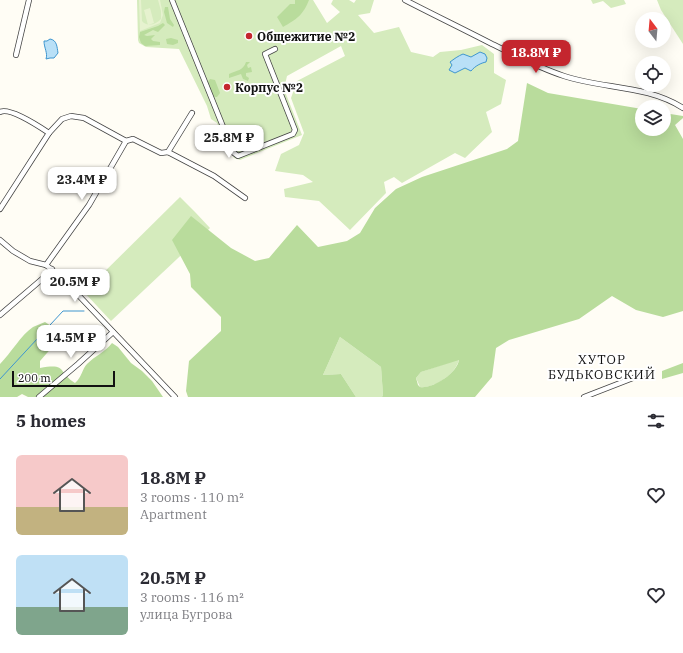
<!DOCTYPE html>
<html lang="en">
<head>
<meta charset="utf-8">
<style>
	:root { --surface:#fff; --page:#f7f7f7; --text:#2b2b33; --muted:#7c7c81; --accent:#c4262e }
	body { margin:0; font-family:"IBM Plex Serif",serif; background:var(--page); color:var(--text); height:100vh; display:flex; flex-direction:column; font-size:15px; white-space:nowrap }
	* { box-sizing:border-box; margin:0 }
	p { font-size:13px; color:var(--muted) }
	.icon { flex:none; width:22px; height:22px; fill:none; stroke:currentColor; stroke-width:2; stroke-linecap:round; stroke-linejoin:round }
	.map { position:relative; height:397px; overflow:hidden }
	.side { display:flex; flex-direction:column; background:var(--surface); flex:1 }
	.side>* { flex:none }
	.needle { width:26px; rotate:344deg }
	.tools { position:absolute; left:635px; top:12px; display:grid; gap:8px }
	.tools a { display:grid; place-items:center; width:36px; height:36px; border-radius:50%; background:var(--surface); box-shadow:0 4px 16px #0002; font-size:20px }
	.scale { position:absolute; left:12px; bottom:10px; width:103px; box-sizing:border-box; padding-left:4px; border:2px solid #111; border-top:0; font-size:11px; line-height:14px; white-space:nowrap; color:#111; -webkit-text-stroke:3px #fff; paint-order:stroke }
	.price { position:absolute; translate:-50% -34px; padding:0 9px; border-radius:8px; background:#fff; color:#222; font-size:13px; line-height:26px; filter:drop-shadow(0 1px 2px #0008) }
	.price::after { content:''; position:absolute; left:50%; top:24px; width:12px; height:9px; margin-left:-6px; background:inherit; clip-path:polygon(0 0,100% 0,50% 100%) }
	.price.selected { background:var(--accent); color:#fff }
	ul { padding:0; list-style:none }
	li { display:flex; align-items:center; gap:12px; height:100px; padding:0 16px }
	li span { display:grid; place-items:center; flex:none; width:112px; height:80px; border-radius:6px; color:#555 }
	li>.icon { margin-inline-start:auto }
	span .icon { width:48px; height:48px; fill:#fffc; stroke-width:1 }
	li b { font-size:17px }
	h2 { display:flex; justify-content:space-between; align-items:center; height:48px; padding:0 16px; font-size:17px }
	.map>svg:first-child { display:block }
	.green { fill:#d5ebbd }
	.forest { fill:#b9dc9c; fill-rule:evenodd }
	.pitch { fill:#e6f2cf }
	.water { fill:#b9e0f7; stroke:#3f96cf }
	.lines { fill:none; stroke-linecap:round; stroke-linejoin:round }
	.stream { stroke:#3f96cf; stroke-width:1 }
	.minor-casing { stroke:#444; stroke-width:6 }
	.minor { stroke:#fff; stroke-width:4.5 }
	.poi-dot { fill:#c4262e; stroke:#fff; stroke-width:1.5 }
	.labels { text-anchor:middle; dominant-baseline:central; stroke-width:4; stroke-linejoin:round; paint-order:stroke }
	.poi-label { font-size:12px; font-weight:bold; fill:#111; stroke:#fff; text-anchor:start }
	.neighbourhood-label { font-size:13px; letter-spacing:1px; fill:#111; stroke:#fff }
</style>
</head>
<body>
<div class="map">
<svg width="683" height="397" viewBox="0 0 683 397">
	<rect width="100%" height="100%" fill="#fffdf5"/>
	<!-- green -->
	<g class="green">
		<polygon points="137,0 313,0 327,23 340,12 331,4 333,0 349,0 354,3 356,0 374,0 370,13 358,15 374,33 399,27 411,52 433,57 440,52 461,50 482,45 494,54 494,73 506,80 501,104 486,112 492,132 465,158 455,153 402,183 394,177 384,182 386,193 350,230 319,201 285,197 284,189 313,182 303,175 275,171 281,154 299,145 304,133 291,98 297,81 345,56 341,46 287,76 284,89 302,135 240,160 234,158 229,147 226,145 217,123 211,119 207,106 179,49 146,47 139,43 138,40"/>
		<polygon points="591,0 624,0 626,4 611,8 603,1 593,4"/>
		<polygon points="657,0 683,0 683,44 661,10"/>
		<polygon points="180,197 195,212 210,228 111,321 84,292"/>
		<polygon points="340,337 381,367 383,395 382,397 356,397 341,374 323,375"/>
		<path d="M459 359C457 373 434 389 420 387L416 378 421 372Z"/>
	</g>
	<!-- forest -->
	<g class="forest">
		<path d="M295 0H309C303 15 297 19 283 27L277 17 290 4H295Z"/>
		<polygon points="165,7 168,7 170,19 174,25 173,27 167,23 164,12"/>
		<polygon points="163,23 165,25 158,32 153,30 144,35 147,36 155,35 151,39 153,41 160,42 160,45 145,46 141,43 139,37 140,32 158,26"/>
		<polygon points="171,38 178,40 178,43 173,45 167,44 166,39"/>
		<path d="M246 62H250L247 65 248 68 251 67 252 72 246 73V76L249 78 248 81 243 79 241 74 229 78V74C237 70 243 71 246 62Z"/>
		<polygon points="210,79 215,80 220,93 217,97 212,97 207,83"/>
		<path d="M527 83 548 93 642 109V129H664V113L683 116V118L675 125 683 139V311L663 317 636 310 612 296 579 319 509 340 496 348 492 377 475 397H382L383 395 381 367 340 337 323 375 341 374 356 397H188L186 391 189 361 221 331V317L191 287 190 274 172 240 191 216 231 248 255 261 269 258 297 225 318 247 347 241 360 233 375 208 396 189 422 177 507 149 518 141ZM459 360C457 373 433 389 420 387L418 385 416 378 421 372Z"/>
		<path d="M45 322 51 326 57 338 54 345 40 361V368C68 363 57 372 75 383 82 377 82 369 87 364 95 356 105 352 112 343L118 347 131 363 142 371 152 381 163 397H28L22 394 17 397H0V364C11 353 21 335 33 327 37 325 41 324 45 322Z"/>
		<polygon points="683,363 683,373 662,379 662,371"/>
	</g>
	<!-- pitch -->
	<g class="pitch">
		<path d="M139 0H141L142 21C147 27 156 25 161 19V11L158 0H160L163 15 160 23 140 31Z"/>
		<polygon points="150,8 154,23 148,25 144,10"/>
	</g>
	<!-- water -->
	<g class="water">
		<path d="M50 39C57 40 57 47 58 53L54 58H50L46 59C48 53 44 48 44 41H47Z"/>
		<path d="M480 52 485 54 487 58 486 62C481 63 475 66 471 71L465 68 455 73 449 70 452 65 450 62C454 59 458 56 463 54L471 57Z"/>
	</g>
	<g class="lines">
		<!-- stream -->
		<polyline class="stream" points="0,379 63,311 84,311"/>
		<!-- minor casing -->
		<g class="minor-casing">
			<g id="minor">
				<polyline points="172,0 230,144 234,153 238,156 293,134 295,130 265,54 275,49"/>
				<path d="M405 0C434 15 463 29 492 44 515 55 539 68 564 76 603 89 647 85 683 108"/>
				<polyline points="16,55 29,0"/>
				<path d="M0 112C10 107 40 127 49 133"/>
				<polyline points="168,152 192,113"/>
				<polyline points="0,209 49,133 62,119 71,116 84,118 126,141 133,139 161,153 168,152 214,176 245,198"/>
				<polyline points="0,240 13,251 30,261 46,265 64,280 175,397"/>
				<polyline points="46,265 89,205 126,141"/>
				<polyline points="0,315 48,274 52,269"/>
				<polyline points="39,397 78,364 113,332"/>
				<polyline points="584,397 651,371"/>
			</g>
		</g>
		<!-- minor -->
		<use href="#minor" class="minor"/>
	</g>
	<!-- markers -->
	<g class="poi-dot">
		<circle cx="249" cy="36" r="4"/>
		<circle cx="227" cy="87" r="4"/>
	</g>
	<g class="labels">
		<!-- poi labels -->
		<g class="poi-label">
			<text x="257" y="36">Общежитие №2</text>
			<text x="235" y="87">Корпус №2</text>
		</g>
		<!-- neighbourhood labels -->
		<g class="neighbourhood-label">
			<text x="602" y="359">ХУТОР<tspan x="602" dy="15">БУДЬКОВСКИЙ</tspan></text>
		</g>
	</g>
</svg>
<div class="tools">
<a><svg class="needle" viewBox="-14 -14 28 28"><path d="M0-13l5 13h-10z" fill="#e53935"/><path d="M0 13l5-13h-10z" fill="#7c7c81"/></svg></a>
<a><svg class="icon" aria-label="locate" viewBox="0 0 24 24"><circle cx="12" cy="12" r="6"/><path d="M12 2v4M12 18v4M2 12h4M18 12h4"/></svg></a>
<a><svg class="icon" aria-label="layers" viewBox="0 0 24 24"><path d="M12 4l9 5-9 5-9-5zM3 14l9 5 9-5"/></svg></a>
</div>
<div class="scale">200 m</div>
<b class="price selected" style="left:536px;top:74px">18.8M ₽</b>
<b class="price" style="left:229px;top:159px">25.8M ₽</b>
<b class="price" style="left:82px;top:201px">23.4M ₽</b>
<b class="price" style="left:75px;top:303px">20.5M ₽</b>
<b class="price" style="left:71px;top:359px">14.5M ₽</b>
</div>
<section class="side">
<h2>5 homes<svg class="icon" aria-label="filters" viewBox="0 0 24 24"><path d="M4 7h16M4 17h16"/><circle cx="9" cy="7" r="2"/><circle cx="15" cy="17" r="2"/></svg></h2>
<ul>
<li><span style="background:linear-gradient(#f6c9c9 65%,#c2b280 0)"><svg class="icon" aria-label="home" viewBox="0 0 24 24"><path d="M3 11l9-7 9 7M6 9v11h12V9"/></svg></span><div><b>18.8M ₽</b><p>3 rooms · 110 m²</p><p>Apartment</p></div><svg class="icon" aria-label="heart" viewBox="0 0 24 24"><path d="M12 20l-8-8c-3-5 5-10 8-4 3-6 11-1 8 4z"/></svg></li>
<li><span style="background:linear-gradient(#bfe0f5 65%,#7fa58c 0)"><svg class="icon" aria-label="home" viewBox="0 0 24 24"><path d="M3 11l9-7 9 7M6 9v11h12V9"/></svg></span><div><b>20.5M ₽</b><p>3 rooms · 116 m²</p><p>улица Бугрова</p></div><svg class="icon" aria-label="heart" viewBox="0 0 24 24"><path d="M12 20l-8-8c-3-5 5-10 8-4 3-6 11-1 8 4z"/></svg></li>
</ul>
</section>
</body>
</html>
